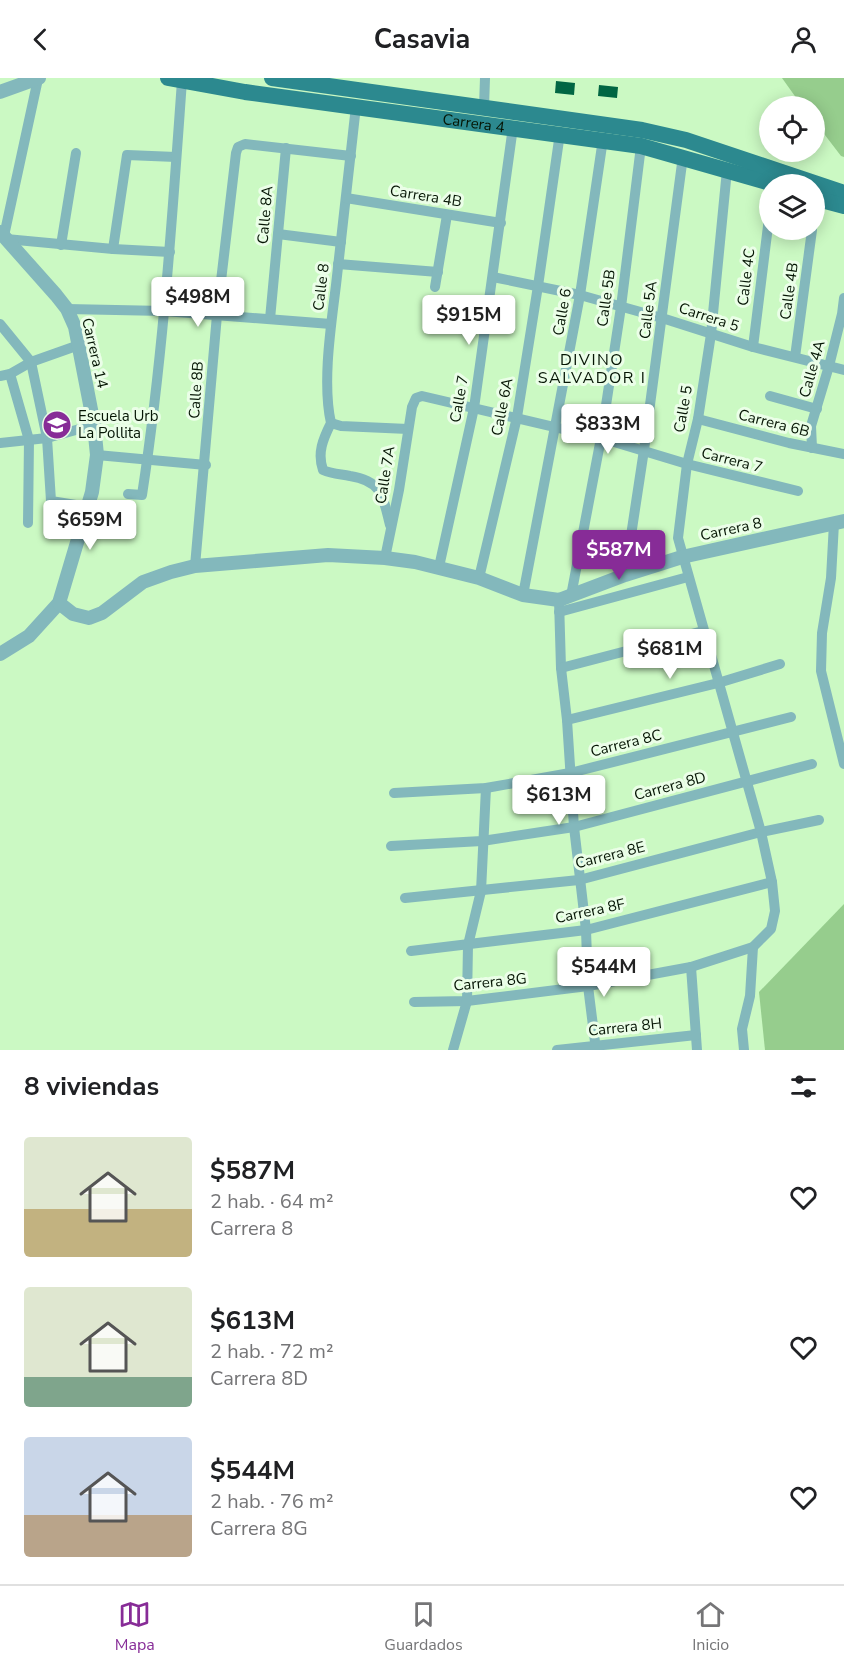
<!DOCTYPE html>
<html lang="es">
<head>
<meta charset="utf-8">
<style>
	:root { --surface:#fff; --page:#f6f6f6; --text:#202124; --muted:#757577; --line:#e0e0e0; --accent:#872c97 }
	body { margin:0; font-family:"Nunito Sans",sans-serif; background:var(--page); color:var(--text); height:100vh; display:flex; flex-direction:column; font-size:22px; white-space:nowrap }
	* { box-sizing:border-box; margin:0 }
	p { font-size:20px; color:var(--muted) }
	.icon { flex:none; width:33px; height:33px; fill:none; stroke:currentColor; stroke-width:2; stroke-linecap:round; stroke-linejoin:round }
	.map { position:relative; height:972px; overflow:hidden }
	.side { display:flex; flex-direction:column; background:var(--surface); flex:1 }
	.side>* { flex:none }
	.fabs { position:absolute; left:759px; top:18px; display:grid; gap:12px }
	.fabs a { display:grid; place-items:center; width:66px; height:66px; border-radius:50%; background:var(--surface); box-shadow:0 3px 15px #0003; font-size:30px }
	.price { position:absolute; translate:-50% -51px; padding:0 14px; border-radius:6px; background:#fff; color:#222; font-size:20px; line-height:39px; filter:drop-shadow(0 2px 3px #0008) }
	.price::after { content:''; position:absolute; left:50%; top:36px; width:18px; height:14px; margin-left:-9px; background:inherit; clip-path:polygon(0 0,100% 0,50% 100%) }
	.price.selected { background:var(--accent); color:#fff }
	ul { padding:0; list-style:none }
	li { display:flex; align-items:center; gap:18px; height:150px; padding:0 24px }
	li span { display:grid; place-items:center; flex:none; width:168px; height:120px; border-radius:6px; color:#555 }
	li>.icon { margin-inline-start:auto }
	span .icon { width:72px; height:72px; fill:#fffc; stroke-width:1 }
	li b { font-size:26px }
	h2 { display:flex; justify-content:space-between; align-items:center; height:72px; padding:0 24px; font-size:26px }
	header { display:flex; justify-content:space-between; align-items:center; height:78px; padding:0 24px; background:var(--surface); font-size:27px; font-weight:700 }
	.menu { display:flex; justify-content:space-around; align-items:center; height:84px; border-top:2px solid var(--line); background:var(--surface); font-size:16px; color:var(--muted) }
	.menu a { display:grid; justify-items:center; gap:3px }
	.menu .selected { color:var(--accent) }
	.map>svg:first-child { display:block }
	.grass { fill:#96cd8d }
	.building { fill:#016643 }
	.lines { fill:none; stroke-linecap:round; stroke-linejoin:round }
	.minor { stroke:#83b8bc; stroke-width:10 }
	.tertiary { stroke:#83b8bc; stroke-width:14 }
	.primary { stroke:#2c898f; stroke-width:16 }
	.labels { text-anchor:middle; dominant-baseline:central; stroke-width:6; stroke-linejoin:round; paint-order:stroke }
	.street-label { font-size:15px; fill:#051504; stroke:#ebfee8 }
	.poi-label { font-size:15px; fill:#051504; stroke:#ebfee8; text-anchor:start }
	.neighbourhood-label { font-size:16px; letter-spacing:1.5px; fill:#051504; stroke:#ebfee8 }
</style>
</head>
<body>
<header><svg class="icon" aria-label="back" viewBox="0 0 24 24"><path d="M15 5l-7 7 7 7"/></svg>Casavia<svg class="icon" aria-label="person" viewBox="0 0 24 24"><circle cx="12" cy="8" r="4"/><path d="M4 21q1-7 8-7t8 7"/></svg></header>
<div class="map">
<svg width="844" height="972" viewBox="0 0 844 972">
	<rect width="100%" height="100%" fill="#cbf9c3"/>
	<!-- grass -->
	<g class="grass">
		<polygon points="782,0 844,0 844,79 841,78 815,44 814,28 802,28"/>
		<polygon points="844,826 844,972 765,972 759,914"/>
	</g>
	<!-- building -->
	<g class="building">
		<polygon points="556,3 575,5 574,17 555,15"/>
		<polygon points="599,7 618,9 617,20 598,18"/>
	</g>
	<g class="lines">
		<!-- minor -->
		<g class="minor">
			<path d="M356 28C349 88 343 147 336 207 331 248 322 305 331 345 323 361 317 375 323 392 332 396 340 396 350 398 383 403 383 420 390 447"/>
			<polyline points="484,29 485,0"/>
			<polyline points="346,120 501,145"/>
			<polyline points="814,137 817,120"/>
			<polyline points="278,156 341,164"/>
			<polyline points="4,158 38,1"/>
			<polyline points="6,161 113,171 170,174"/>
			<polyline points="61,167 76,75"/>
			<polyline points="113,171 127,77 176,79"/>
			<polyline points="338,186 438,194"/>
			<polyline points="493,199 580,217 662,240 753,269 844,292"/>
			<polyline points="435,209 447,137"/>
			<polyline points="67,231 164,233 331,246"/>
			<polyline points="270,241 286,70"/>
			<polyline points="0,246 31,284 47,360 51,423 88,429"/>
			<polyline points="753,269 770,132"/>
			<polyline points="795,279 812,152"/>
			<polyline points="10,296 29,362 28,445"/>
			<polyline points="0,298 10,296 31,284 79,267"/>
			<polyline points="770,318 817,331"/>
			<polyline points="698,341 789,365 844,376"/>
			<polyline points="331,345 341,348 408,351"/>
			<polyline points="0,365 47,360 94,347"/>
			<polyline points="812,370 811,348 829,288 842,236 844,220"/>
			<polyline points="97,377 206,387"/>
			<path d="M128 416 142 417C163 280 172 141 182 3"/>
			<polyline points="834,445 831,500 822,555 821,593 844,686"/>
			<polyline points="385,480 399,412 412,329 416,320 422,318 601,360 687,386 798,413"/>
			<polyline points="195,488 217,237 236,75 238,69 245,66 351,78"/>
			<polyline points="439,489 474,330 513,49"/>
			<polyline points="625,497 644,372 683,78"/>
			<polyline points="479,500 517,339 538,208 560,55"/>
			<polyline points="523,517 580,217 603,61"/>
			<polyline points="571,518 601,360 621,229 641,68"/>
			<polyline points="559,522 561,590 567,642 574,749 586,852 588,908 596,972"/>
			<polyline points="559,534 688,499"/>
			<polyline points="561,590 703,553"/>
			<polyline points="567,642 718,605 780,586"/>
			<polyline points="394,715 486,710 570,695 791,639"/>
			<polyline points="391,768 482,763 574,749 812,686"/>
			<polyline points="405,820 579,802 761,754 819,742"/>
			<polyline points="411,873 586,852 772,804"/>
			<polyline points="691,889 697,972"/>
			<polyline points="414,924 467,923 588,908 691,889 753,869 771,851 775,833 772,804 761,754 678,460 687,386 698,341 711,256 727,92"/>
			<polyline points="453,972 467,923 468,867 481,813 486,710"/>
			<polyline points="557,972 696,957"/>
			<polyline points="744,972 742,951 750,918 753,869"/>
		</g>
		<!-- tertiary -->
		<g class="tertiary">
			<polyline points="0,14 39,0"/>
			<polyline points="0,154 56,217 67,231 75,249 94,347 97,377 92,414 59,525 29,558 0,576"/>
			<polyline points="59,525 73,536 89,540 102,535 143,504 171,494 195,488 328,477 385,480 415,484 479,500 523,517 559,522 625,497 682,479 844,443"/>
		</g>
		<!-- primary -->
		<g class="primary">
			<path id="s1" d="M168 0 245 14 641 68 774 106"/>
			<polyline points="272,0 642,52 686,62 844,115"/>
			<polyline points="814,120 844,128"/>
		</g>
	</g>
	<!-- icons -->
	<defs>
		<g id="school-disc" transform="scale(1.5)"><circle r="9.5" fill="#872c97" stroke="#ebfee8"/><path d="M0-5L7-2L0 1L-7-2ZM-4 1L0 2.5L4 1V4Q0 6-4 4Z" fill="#fff"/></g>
	</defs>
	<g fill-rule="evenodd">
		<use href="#school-disc" x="57" y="347"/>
	</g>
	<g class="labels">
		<!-- street labels -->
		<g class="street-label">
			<text stroke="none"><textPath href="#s1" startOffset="309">Carrera 4</textPath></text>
			<text transform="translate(426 118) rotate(9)">Carrera 4B</text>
			<text transform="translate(265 137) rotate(-85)">Calle 8A</text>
			<text transform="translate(746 199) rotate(-83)">Calle 4C</text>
			<text transform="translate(321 209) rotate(-83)">Calle 8</text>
			<text transform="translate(789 213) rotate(-82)">Calle 4B</text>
			<text transform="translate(606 220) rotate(-82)">Calle 5B</text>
			<text transform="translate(648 232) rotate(-83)">Calle 5A</text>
			<text transform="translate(562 234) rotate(-80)">Calle 6</text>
			<text transform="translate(709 239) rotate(18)">Carrera 5</text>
			<text transform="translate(95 275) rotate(77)">Carrera 14</text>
			<text transform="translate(812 291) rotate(-74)">Calle 4A</text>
			<text transform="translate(196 312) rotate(-86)">Calle 8B</text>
			<text transform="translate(459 321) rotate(-80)">Calle 7</text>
			<text transform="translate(502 329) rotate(-79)">Calle 6A</text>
			<text transform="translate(683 331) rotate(-80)">Calle 5</text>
			<text transform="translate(774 345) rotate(14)">Carrera 6B</text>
			<text transform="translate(732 382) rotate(14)">Carrera 7</text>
			<text transform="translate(385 397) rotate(-81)">Calle 7A</text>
			<text transform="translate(731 451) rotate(-12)">Carrera 8</text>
			<text transform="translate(626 665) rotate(-14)">Carrera 8C</text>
			<text transform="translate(670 708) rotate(-15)">Carrera 8D</text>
			<text transform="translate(610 777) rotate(-14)">Carrera 8E</text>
			<text transform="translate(590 833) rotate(-12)">Carrera 8F</text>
			<text transform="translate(490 904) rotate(-6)">Carrera 8G</text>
			<text transform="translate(625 949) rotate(-6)">Carrera 8H</text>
		</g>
		<!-- poi labels -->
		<g class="poi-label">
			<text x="78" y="338">Escuela Urb<tspan x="78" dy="17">La Pollita</tspan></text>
		</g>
		<!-- neighbourhood labels -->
		<g class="neighbourhood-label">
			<text x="592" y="282">DIVINO<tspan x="592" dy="18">SALVADOR I</tspan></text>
		</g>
	</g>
</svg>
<div class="fabs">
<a><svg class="icon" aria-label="locate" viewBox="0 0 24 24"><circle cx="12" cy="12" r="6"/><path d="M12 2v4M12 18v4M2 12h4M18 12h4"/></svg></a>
<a><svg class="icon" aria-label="layers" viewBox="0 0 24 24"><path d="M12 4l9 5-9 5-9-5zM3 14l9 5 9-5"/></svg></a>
</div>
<b class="price" style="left:198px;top:250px">$498M</b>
<b class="price" style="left:469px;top:268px">$915M</b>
<b class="price" style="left:608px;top:377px">$833M</b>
<b class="price" style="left:90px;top:473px">$659M</b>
<b class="price selected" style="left:619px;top:503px">$587M</b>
<b class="price" style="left:670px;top:602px">$681M</b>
<b class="price" style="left:559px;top:748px">$613M</b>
<b class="price" style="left:604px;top:920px">$544M</b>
</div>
<section class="side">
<h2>8 viviendas<svg class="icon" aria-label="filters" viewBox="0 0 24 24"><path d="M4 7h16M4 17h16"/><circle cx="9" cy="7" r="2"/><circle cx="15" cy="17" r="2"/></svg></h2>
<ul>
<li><span style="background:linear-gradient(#dfe7d0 60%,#c2b280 0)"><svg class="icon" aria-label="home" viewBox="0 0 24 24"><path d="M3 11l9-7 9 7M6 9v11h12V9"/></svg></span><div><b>$587M</b><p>2 hab. · 64 m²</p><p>Carrera 8</p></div><svg class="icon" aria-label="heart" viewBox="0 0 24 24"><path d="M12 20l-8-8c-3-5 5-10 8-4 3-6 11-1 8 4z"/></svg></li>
<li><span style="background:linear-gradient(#dfe7d0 75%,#7fa58c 0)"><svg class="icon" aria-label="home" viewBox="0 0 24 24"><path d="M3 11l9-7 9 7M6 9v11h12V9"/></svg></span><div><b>$613M</b><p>2 hab. · 72 m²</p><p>Carrera 8D</p></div><svg class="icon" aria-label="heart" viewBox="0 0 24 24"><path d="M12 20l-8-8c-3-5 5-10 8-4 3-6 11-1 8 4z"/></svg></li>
<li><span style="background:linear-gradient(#c9d6e8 65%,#b9a48a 0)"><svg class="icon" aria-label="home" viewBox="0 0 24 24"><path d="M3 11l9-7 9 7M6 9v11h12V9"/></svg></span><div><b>$544M</b><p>2 hab. · 76 m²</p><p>Carrera 8G</p></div><svg class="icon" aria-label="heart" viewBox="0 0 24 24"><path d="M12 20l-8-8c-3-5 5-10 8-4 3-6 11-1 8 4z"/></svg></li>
</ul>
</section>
<nav class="menu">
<a class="selected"><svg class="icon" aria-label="map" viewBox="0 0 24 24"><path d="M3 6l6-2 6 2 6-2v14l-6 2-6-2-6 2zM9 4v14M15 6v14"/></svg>Mapa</a>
<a><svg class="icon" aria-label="saved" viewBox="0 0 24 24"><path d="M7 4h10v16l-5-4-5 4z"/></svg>Guardados</a>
<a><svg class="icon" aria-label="home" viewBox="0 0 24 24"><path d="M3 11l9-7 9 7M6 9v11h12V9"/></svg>Inicio</a>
</nav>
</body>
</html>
